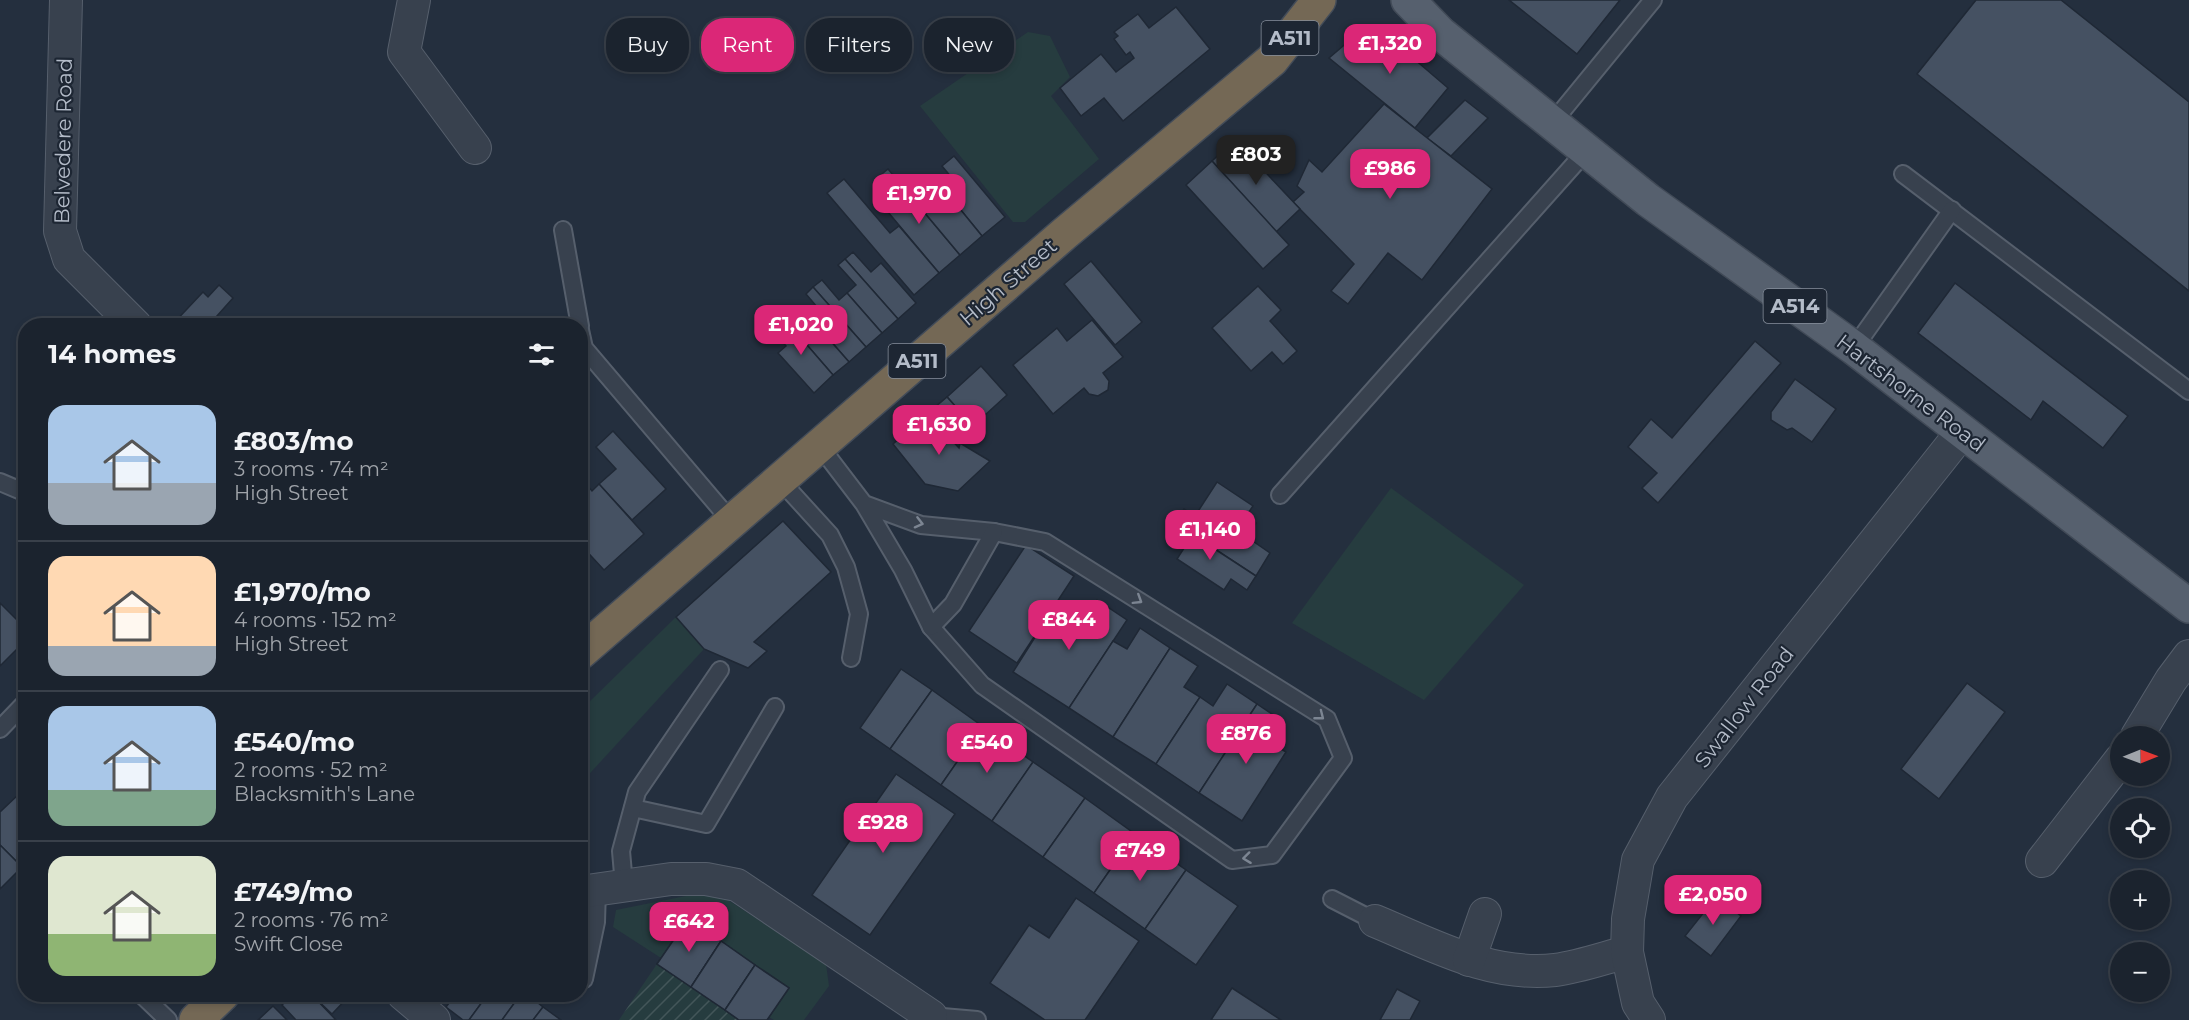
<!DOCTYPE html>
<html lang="en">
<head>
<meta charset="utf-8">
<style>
	:root { --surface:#1b232e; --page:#242b36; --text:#f1f3f6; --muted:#a0a4aa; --line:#39404a; --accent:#db2777 }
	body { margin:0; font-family:Montserrat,sans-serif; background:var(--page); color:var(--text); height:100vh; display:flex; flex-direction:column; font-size:22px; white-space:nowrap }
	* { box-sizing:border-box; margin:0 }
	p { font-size:20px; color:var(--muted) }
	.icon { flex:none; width:33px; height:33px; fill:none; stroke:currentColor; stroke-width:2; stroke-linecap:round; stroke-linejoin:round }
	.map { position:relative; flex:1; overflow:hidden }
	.side { position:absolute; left:18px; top:318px; width:570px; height:684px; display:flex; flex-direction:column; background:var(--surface); border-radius:24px; box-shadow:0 3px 9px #0003,0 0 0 2px var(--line) }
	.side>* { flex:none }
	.guide { position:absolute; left:606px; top:18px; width:570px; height:54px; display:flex; gap:12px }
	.needle { width:39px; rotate:89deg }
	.controls { position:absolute; left:2110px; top:726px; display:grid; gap:12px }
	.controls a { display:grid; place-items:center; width:60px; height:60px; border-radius:50%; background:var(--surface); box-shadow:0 3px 9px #0003,0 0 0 2px var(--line); font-size:30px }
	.price { position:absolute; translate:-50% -51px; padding:0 14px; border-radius:12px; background:var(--accent); color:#fff; font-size:20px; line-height:39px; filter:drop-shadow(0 2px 3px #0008) }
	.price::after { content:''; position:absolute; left:50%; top:36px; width:18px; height:14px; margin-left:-9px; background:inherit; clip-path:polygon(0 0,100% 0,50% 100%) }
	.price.selected { background:#222; color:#fff }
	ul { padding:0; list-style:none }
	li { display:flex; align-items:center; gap:18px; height:150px; padding:0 30px }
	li+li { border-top:2px solid var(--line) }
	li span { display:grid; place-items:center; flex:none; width:168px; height:120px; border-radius:18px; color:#555 }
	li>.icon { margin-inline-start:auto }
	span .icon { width:72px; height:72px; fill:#fffc; stroke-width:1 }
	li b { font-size:26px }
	h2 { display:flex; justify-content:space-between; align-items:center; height:72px; padding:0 30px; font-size:26px }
	.tag { padding:0 21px; border-radius:24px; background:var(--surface); box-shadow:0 3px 9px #0003,0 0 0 2px var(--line); font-size:21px; line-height:54px }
	.tag.selected { background:var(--accent); color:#fff }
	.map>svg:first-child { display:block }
	.grass { fill:#263c3f }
	.garden { fill:url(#garden-furrows) }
	.building { fill:#455162; stroke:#1f2835; stroke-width:1.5 }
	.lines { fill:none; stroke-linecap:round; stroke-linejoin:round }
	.lane-casing { stroke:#565f6c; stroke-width:20 }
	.street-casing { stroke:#565f6c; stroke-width:34 }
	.primary-casing { stroke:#414a57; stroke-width:36 }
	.highway-casing { stroke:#434c59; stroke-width:36 }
	.lane { stroke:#38414e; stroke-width:16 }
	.street { stroke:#38414e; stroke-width:32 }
	.primary { stroke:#56606e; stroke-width:33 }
	.highway { stroke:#746855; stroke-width:33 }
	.oneway { stroke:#7c8592 }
	.labels { text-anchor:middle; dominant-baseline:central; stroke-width:4.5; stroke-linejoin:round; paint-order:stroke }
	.shield { fill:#1d2633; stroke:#878f9c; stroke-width:1.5 }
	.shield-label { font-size:20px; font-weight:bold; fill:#b4bcc9 }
	.street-label { font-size:21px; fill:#b4bcc9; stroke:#1d2633 }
</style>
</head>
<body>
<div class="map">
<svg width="2189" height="1020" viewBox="0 0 2189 1020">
	<defs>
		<pattern id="garden-furrows" width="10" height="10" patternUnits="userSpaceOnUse" patternTransform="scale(1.5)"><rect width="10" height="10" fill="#263c3f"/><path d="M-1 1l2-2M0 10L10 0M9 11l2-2" fill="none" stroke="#435659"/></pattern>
	</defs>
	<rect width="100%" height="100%" fill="#242f3e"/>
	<!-- grass -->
	<g class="grass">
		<polygon points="1028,32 1050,36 1070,77 1051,96 1099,159 1025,222 1013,222 920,106"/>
		<polygon points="1391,488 1524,585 1424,700 1292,623"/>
		<polygon points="676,617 704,649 581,783 581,710"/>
		<polygon points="719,894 826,964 829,986 804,1020 774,1020 769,1017 789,988 688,919 661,958 613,927 616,910 691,895"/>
	</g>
	<!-- garden -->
	<polygon class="garden" points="657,964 739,1020 619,1020"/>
	<!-- building -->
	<g class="building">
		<polygon points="1509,0 1620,0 1577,54"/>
		<polygon points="1976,0 2061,0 2189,102 2189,291 1917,74"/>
		<polygon points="1176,7 1210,49 1123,121 1104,98 1081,116 1060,88 1101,54 1116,72 1134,58 1130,52 1126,55 1114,39 1118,36 1114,32 1138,14 1149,28"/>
		<polygon points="1363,29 1379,29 1448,88 1415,128 1329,58"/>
		<polygon points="1465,100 1488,118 1451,156 1427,138"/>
		<polygon points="1384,104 1492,189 1422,280 1388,253 1348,304 1331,291 1354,264 1293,202 1304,192 1297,186 1309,160 1322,172"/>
		<polygon points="1235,140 1300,209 1276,232 1212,161"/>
		<polygon points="954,156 1005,217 982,236 947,193 957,184 942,166"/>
		<polygon points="1212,161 1289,245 1263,269 1186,185"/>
		<polygon points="888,169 960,255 939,273 888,212 899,203 877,178"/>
		<polygon points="844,179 890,233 899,226 939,273 914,295 827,193"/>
		<polygon points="927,179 942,197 947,193 982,236 960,255 909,194"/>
		<polygon points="853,252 871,272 881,263 916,303 898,319 845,259"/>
		<polygon points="845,259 898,319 882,333 847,293 856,285 838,265"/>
		<polygon points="1091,261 1142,322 1115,345 1064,284"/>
		<polygon points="822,280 839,300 847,293 882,333 866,347 813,287"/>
		<polygon points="1955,283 2128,416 2103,448 2043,401 2031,420 1918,333"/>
		<polygon points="219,285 233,298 208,326 171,326 203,292 208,297"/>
		<polygon points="1258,286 1281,310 1270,321 1297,351 1283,364 1272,352 1251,371 1212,328"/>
		<polygon points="813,287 866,347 849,362 814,322 823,314 806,294"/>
		<polygon points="789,308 807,328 814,322 849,362 833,375 781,315"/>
		<polygon points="781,315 833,375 814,393 778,353 786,346 769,326"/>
		<polygon points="1092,320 1123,357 1103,373 1109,381 1108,390 1098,396 1089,394 1084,388 1053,414 1013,365 1057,328 1067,341"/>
		<polygon points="1755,341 1781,363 1658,503 1642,488 1657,473 1628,447 1651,419 1672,438"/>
		<polygon points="981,366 1007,395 973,426 947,397"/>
		<polygon points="1795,379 1836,409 1812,442 1792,428 1787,430 1771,420 1771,412"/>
		<polygon points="947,397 973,426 954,443 927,414"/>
		<polygon points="947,397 973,426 954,443 927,414"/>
		<polygon points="927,414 959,448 960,443 990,461 958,491 925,484 893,444"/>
		<polygon points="613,431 666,489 632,520 599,484 616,469 596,447"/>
		<polygon points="582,479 592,491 599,484 644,534 604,570 580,544 580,481"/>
		<polygon points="1217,482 1253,506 1246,516 1256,523 1247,537 1270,553 1256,576 1175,523 1184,509 1195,516"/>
		<polygon points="783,521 831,572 754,642 767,651 748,668 704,649 676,617"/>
		<polygon points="1175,523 1256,576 1247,590 1231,579 1224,590 1177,559 1186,545 1168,534"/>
		<polygon points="1026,545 1074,576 1017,663 969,631"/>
		<polygon points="1097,600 1127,620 1069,708 1013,672 1056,604 1083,621"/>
		<polygon points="0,603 26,629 26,640 0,666"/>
		<polygon points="1140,628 1170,648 1113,737 1069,708 1113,641 1127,649"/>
		<polygon points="1170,648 1198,666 1184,687 1200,697 1156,764 1113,737"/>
		<polygon points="901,669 932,690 890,749 860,728"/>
		<polygon points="1967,683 2005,712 1939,799 1901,769"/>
		<polygon points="1227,684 1257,704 1199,793 1156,764 1200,697 1213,706"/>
		<polygon points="932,690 982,726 941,785 890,749"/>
		<polygon points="1257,704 1284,722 1271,743 1286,752 1242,821 1199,793"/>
		<polygon points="982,726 1033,762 992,821 941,785"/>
		<polygon points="1033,762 1085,798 1043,857 992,821"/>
		<polygon points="896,774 955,814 870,935 812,895"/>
		<polygon points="19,794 26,801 26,863 22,867 0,845 0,812"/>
		<polygon points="1085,798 1135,834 1094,893 1043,857"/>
		<polygon points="1135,834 1186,870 1145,929 1094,893"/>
		<polygon points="0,845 22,867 0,889"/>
		<polygon points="1186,870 1238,906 1196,965 1145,929"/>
		<polygon points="1716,897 1741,916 1711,956 1685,936"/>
		<polygon points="1076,898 1139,941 1085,1020 1045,1020 990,983 1029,925 1049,938"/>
		<polygon points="688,919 721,941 691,987 657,964"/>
		<polygon points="688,919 721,941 691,987 657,964"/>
		<polygon points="721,941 755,965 725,1010 691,987"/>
		<polygon points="721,941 755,965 725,1010 691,987"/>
		<polygon points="755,965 789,988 767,1020 739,1020 725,1010"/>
		<polygon points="755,965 789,988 767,1020 739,1020 725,1010"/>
		<polygon points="1232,988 1281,1020 1211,1020"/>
		<polygon points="1397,989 1420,1001 1410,1020 1380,1020"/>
		<polygon points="293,994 311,994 336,1020 296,1020 282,1005"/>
		<polygon points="311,994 351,994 332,1014"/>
		<polygon points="419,994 447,994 437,1006"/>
		<polygon points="456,994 488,994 469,1020 463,1020 446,1007"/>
		<polygon points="488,994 521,994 502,1020 469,1020"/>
		<polygon points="521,994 527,994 543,1007 533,1020 502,1020"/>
		<polygon points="273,1006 287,1020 258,1020"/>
		<polygon points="543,1007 561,1020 533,1020"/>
	</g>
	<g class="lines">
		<!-- lane casing -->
		<g class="lane-casing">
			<g id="lane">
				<polyline points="1553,122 1653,0"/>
				<polyline points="1903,174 2189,391"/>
				<polyline points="563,230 580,326"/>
				<polyline points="580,330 584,348 731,521"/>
				<polyline points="1854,348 1952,210"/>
				<polyline points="819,445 864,504 903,570 931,627 982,685 1232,860 1272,855 1343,758 1327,719 1045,542 994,532 921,525 864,504"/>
				<polyline points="779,479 830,535 846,567 859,614 851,658"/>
				<polyline points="0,482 26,493"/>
				<polyline points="1280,495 1587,150"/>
				<polyline points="931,627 953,604 994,532"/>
				<polyline points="0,729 26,702"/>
				<polyline points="633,808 706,824 775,707"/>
				<polyline points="624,885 621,851 637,792 720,670"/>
				<polyline points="1332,899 1375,921"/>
				<polyline points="584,979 596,922 597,889"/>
				<polyline points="141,994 168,1020"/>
				<polyline points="931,1016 977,1020"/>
			</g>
		</g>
		<!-- street casing -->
		<g class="street-casing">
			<g id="street">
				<polyline points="66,0 60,231 69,259 136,326"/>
				<polyline points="414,0 404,52 475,148"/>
				<polyline points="2137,736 2171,680 2189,656"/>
				<polyline points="2042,861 2121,759"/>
				<polyline points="580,892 671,879 706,879 737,885 931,1016"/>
				<path d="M1375 921C1433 945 1490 977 1555 970 1579 967 1604 958 1627 952"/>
				<polyline points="1469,960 1485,914"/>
				<polyline points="403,994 434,1020"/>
				<polyline points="1649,1020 1638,1003 1627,952 1628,919 1638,860 1672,797 1962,432"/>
			</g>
		</g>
		<!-- primary casing -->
		<g class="primary-casing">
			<polyline id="primary" points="1408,0 1440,33 1648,200 1854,348 2189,606"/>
		</g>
		<!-- highway casing -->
		<g class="highway-casing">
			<g id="highway">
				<polyline points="580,653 1064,234 1272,60 1319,0"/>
				<polyline points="196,1020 223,994"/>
			</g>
		</g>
		<!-- lane -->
		<use href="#lane" class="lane"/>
		<!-- street -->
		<use href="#street" class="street"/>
		<!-- primary -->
		<use href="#primary" class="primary"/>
		<!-- highway -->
		<use href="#highway" class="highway"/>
	</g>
	<!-- one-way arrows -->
	<defs><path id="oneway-chevron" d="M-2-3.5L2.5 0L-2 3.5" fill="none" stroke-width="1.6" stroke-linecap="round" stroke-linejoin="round" transform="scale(1.5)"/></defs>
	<g class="oneway">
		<use href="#oneway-chevron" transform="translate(919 523) rotate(14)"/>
		<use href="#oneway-chevron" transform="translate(1138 600) rotate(32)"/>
		<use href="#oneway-chevron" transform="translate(1320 716) rotate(38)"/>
		<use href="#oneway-chevron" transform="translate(1247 858) rotate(173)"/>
	</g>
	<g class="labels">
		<!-- shield labels -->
		<g class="shield">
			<rect x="1261.5" y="21" width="57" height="34" rx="4.5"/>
			<rect x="1763.5" y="289" width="63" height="34" rx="4.5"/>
			<rect x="888.5" y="344" width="57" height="34" rx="4.5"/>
		</g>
		<g class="shield-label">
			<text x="1290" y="38">A511</text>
			<text x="1795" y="306">A514</text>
			<text x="917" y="361">A511</text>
		</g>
		<!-- street labels -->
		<g class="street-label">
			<text transform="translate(63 141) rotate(-89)">Belvedere Road</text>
			<text transform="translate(1008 282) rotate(-41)">High Street</text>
			<text transform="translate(1911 393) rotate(37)">Hartshorne Road</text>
			<text transform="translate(1744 707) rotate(-52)">Swallow Road</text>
		</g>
	</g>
</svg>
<div class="controls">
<a><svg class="needle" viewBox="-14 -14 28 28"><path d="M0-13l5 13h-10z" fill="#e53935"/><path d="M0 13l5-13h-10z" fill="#a0a4aa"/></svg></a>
<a><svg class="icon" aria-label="locate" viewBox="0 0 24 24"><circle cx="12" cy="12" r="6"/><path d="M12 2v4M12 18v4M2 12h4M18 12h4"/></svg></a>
<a>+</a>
<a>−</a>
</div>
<b class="price" style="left:1390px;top:75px">£1,320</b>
<b class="price selected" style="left:1256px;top:186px">£803</b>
<b class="price" style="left:1390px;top:200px">£986</b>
<b class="price" style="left:919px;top:225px">£1,970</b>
<b class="price" style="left:801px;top:356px">£1,020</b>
<b class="price" style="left:939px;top:456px">£1,630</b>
<b class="price" style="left:1210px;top:561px">£1,140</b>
<b class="price" style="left:1069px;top:651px">£844</b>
<b class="price" style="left:1246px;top:765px">£876</b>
<b class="price" style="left:987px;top:774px">£540</b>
<b class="price" style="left:883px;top:854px">£928</b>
<b class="price" style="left:1140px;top:882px">£749</b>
<b class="price" style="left:1713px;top:926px">£2,050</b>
<b class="price" style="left:689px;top:953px">£642</b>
<div class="guide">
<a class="tag">Buy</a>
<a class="tag selected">Rent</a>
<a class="tag">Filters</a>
<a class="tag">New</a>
</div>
<section class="side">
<h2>14 homes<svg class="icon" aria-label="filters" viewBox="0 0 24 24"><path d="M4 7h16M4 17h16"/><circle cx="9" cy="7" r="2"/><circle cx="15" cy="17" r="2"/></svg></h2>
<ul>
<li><span style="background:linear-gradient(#a9c7e8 65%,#9aa5b1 0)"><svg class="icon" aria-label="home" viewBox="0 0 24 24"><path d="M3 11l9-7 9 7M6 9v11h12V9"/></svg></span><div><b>£803/mo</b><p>3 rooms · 74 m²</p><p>High Street</p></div></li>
<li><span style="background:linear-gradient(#ffd9b3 75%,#9aa5b1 0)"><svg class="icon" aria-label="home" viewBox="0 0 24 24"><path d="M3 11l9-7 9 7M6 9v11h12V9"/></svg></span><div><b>£1,970/mo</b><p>4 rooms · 152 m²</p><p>High Street</p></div></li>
<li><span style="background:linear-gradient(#a9c7e8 70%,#7fa58c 0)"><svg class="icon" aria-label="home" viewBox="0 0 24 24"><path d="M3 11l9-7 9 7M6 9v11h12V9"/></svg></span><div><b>£540/mo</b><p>2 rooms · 52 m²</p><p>Blacksmith's Lane</p></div></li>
<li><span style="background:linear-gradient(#dfe7d0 65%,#8fb573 0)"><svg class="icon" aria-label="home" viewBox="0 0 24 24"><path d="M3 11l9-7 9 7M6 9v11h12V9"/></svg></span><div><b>£749/mo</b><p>2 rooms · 76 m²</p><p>Swift Close</p></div></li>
</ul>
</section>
</div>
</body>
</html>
